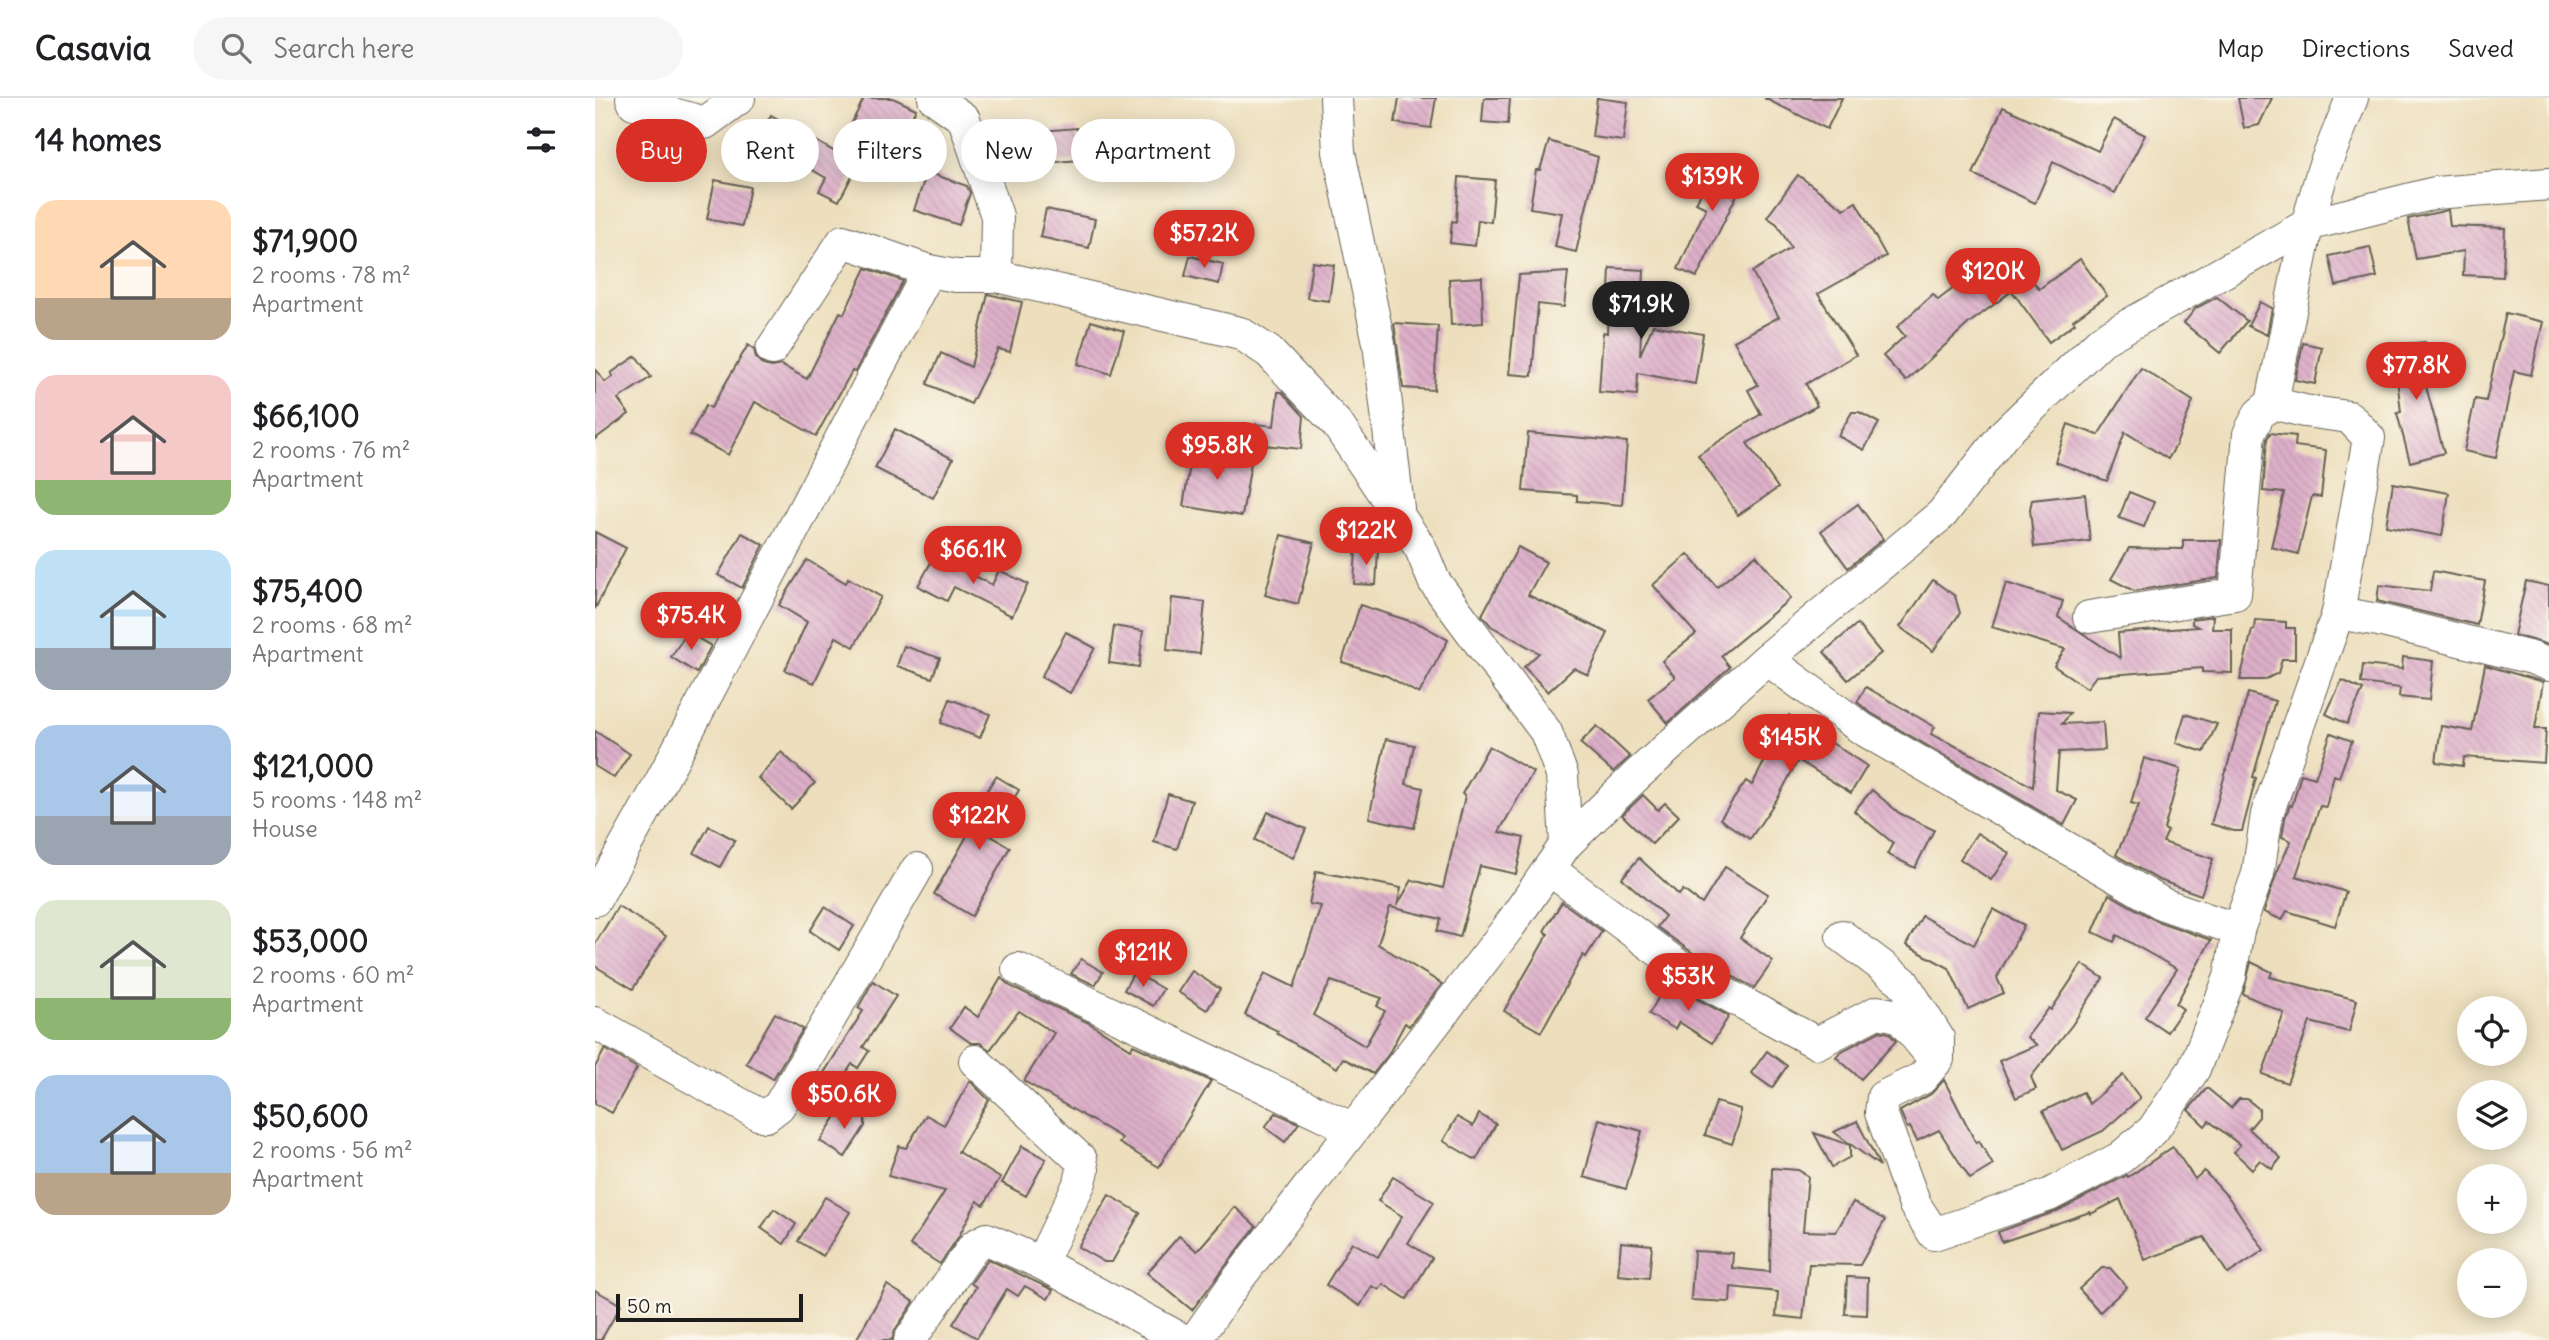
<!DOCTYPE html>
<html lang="en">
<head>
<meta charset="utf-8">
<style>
	:root { --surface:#fff; --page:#f6f6f6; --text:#202124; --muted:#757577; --line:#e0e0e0; --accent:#d93025 }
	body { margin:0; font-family:Delius,sans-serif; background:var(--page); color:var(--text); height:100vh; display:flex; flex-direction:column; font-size:26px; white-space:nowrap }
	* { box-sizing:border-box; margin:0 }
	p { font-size:23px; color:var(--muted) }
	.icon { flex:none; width:38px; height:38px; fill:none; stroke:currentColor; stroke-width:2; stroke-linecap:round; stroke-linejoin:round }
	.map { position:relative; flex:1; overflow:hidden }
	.sheet { display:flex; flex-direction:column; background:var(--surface); width:595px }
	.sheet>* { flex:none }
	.hud { position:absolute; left:21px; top:21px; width:665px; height:63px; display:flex; gap:14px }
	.controls { position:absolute; left:1862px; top:898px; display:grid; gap:14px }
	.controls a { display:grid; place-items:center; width:70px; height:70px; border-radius:50%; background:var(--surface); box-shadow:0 4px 18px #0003; font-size:35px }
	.scale { position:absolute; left:21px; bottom:18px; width:187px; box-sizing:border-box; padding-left:7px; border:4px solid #1c1c1c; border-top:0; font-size:19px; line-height:24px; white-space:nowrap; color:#1c1c1c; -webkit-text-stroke:5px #fbf7ec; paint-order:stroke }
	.price { position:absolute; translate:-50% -60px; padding:0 16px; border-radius:24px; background:var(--accent); color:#fff; font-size:23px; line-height:46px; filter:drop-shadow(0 2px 4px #0008) }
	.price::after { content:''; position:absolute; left:50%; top:42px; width:21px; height:16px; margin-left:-10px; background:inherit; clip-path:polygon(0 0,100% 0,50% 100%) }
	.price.on { background:#222; color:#fff }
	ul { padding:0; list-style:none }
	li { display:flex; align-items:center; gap:21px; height:175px; padding:0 35px }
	li span { display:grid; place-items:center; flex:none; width:196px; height:140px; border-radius:21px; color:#555 }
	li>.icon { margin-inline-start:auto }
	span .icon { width:84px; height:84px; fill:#fffc; stroke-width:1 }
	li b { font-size:30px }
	h2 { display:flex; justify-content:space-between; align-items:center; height:84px; padding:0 35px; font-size:30px }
	.tag { padding:0 24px; border-radius:32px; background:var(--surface); box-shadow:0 4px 18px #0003; font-size:24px; line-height:63px }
	.tag.on { background:var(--accent); color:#fff }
	header { display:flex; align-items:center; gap:42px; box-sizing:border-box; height:98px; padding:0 35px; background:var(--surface); border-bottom:2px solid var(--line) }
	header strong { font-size:33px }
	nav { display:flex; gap:38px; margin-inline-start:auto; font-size:24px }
	.search { width:490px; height:63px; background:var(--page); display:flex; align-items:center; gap:18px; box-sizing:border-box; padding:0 24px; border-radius:38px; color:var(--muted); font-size:26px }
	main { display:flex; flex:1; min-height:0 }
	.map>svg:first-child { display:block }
	.building { fill:url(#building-back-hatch); fill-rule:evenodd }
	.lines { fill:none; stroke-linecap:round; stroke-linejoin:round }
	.minor-casing { stroke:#656054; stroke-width:34 }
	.minor { stroke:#fff; stroke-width:32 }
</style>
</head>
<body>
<header>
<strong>Casavia</strong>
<div class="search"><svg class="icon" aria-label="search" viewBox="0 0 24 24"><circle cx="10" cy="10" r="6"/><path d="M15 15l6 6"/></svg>Search here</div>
<nav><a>Map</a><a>Directions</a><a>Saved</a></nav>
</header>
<main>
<section class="sheet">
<h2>14 homes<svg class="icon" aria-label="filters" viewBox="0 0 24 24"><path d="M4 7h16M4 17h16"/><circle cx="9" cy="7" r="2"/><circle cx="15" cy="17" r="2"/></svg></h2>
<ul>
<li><span style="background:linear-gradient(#ffd9b3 70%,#b9a48a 0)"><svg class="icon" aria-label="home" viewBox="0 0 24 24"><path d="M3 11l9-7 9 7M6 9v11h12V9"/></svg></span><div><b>$71,900</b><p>2 rooms · 78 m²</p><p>Apartment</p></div></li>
<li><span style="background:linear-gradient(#f6c9c9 75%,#8fb573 0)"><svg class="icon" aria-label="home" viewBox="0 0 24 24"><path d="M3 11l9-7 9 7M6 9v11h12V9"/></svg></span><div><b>$66,100</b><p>2 rooms · 76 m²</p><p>Apartment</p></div></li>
<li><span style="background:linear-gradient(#bfe0f5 70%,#9aa5b1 0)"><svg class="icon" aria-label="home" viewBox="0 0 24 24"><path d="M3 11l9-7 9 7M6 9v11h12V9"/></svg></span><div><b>$75,400</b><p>2 rooms · 68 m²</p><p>Apartment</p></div></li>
<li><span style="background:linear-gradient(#a9c7e8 65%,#9aa5b1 0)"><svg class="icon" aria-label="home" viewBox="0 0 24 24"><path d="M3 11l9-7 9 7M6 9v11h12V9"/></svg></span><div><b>$121,000</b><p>5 rooms · 148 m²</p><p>House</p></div></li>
<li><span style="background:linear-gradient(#dfe7d0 70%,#8fb573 0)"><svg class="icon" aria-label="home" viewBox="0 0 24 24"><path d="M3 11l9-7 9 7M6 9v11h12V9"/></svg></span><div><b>$53,000</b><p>2 rooms · 60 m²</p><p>Apartment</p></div></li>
<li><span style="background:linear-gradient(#a9c7e8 70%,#b9a48a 0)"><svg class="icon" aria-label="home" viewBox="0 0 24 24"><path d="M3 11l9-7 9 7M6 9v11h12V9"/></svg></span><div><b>$50,600</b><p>2 rooms · 56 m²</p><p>Apartment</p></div></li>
</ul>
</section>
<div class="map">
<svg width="1954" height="1242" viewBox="0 0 1954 1242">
	<defs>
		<pattern id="building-back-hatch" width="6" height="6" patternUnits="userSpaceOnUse" patternTransform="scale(1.75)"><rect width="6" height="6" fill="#ddafc9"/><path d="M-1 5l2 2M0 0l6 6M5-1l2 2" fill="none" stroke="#bd96ac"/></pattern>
	</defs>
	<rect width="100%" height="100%" fill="#fbf7ec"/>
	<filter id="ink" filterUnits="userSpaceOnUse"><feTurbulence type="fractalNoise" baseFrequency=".0143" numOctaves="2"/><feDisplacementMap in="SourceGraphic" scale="14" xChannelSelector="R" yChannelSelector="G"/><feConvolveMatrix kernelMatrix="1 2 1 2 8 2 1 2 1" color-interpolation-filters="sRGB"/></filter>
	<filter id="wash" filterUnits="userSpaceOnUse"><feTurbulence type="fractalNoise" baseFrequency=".00686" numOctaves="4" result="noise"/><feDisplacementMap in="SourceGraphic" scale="28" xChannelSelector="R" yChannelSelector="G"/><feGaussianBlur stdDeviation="1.57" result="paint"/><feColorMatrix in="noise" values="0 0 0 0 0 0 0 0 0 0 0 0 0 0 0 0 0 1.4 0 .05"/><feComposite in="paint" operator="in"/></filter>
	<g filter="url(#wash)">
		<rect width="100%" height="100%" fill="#eddfbd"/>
		<g id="blocks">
			<!-- building -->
			<g class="building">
				<polygon points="269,0 298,0 321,11 302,50 294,50 276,41 244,103 224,93 231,80 162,40 176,17 242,55"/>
				<polygon points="804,0 841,0 836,30 800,25"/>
				<polygon points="889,0 915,0 913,26 887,24"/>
				<polygon points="1002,0 1033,4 1028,43 997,39"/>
				<polygon points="1169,0 1247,0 1232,31"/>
				<polygon points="1643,0 1677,0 1664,27 1649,30"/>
				<polygon points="1408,9 1503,53 1519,21 1550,37 1520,95 1458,64 1440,105 1378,76"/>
				<polygon points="482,30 485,62 437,66 434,34"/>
				<polygon points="954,43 1003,59 981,154 960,149 967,115 935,110 941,72 945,72"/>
				<polygon points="1121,61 1152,76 1102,179 1083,171 1111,110 1101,105"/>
				<polygon points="332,74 372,88 375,95 364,127 319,112"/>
				<polygon points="1203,77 1249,111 1261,104 1291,158 1223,196 1261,257 1211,286 1222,308 1152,345 1183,390 1143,417 1103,357 1166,316 1153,292 1163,287 1139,243 1184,219 1157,174 1196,150 1182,126 1172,119"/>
				<polygon points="864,79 900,82 896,124 883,122 880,148 855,145 857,123 861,124"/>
				<polygon points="120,82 155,89 147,128 112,121"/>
				<polygon points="451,111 500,121 494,150 445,139"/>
				<polygon points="1853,112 1855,128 1910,130 1908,179 1868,177 1869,153 1821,161 1813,121"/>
				<polygon points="1775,149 1782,179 1741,188 1734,158"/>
				<polygon points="1412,150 1444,191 1485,161 1512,198 1478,222 1480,225 1454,244 1417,193 1373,226 1311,283 1288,258 1310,238 1302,229 1338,196 1343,202"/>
				<polygon points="595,158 628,166 624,186 590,178"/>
				<polygon points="717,164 739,167 734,203 712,200"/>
				<polygon points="271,170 308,183 260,274 257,273 221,338 160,304 133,357 95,337 111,307 116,310 153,247 159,251 161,260 168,267 177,269 186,267 212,281 245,214 249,216"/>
				<polygon points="1015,170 1049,172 1045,257 1058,227 1108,236 1100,286 1043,275 1042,297 1004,294 1008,234 1012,235"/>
				<polygon points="973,174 969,209 943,206 937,278 914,276 924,177"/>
				<polygon points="887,179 888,225 856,227 854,181"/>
				<polygon points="393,196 427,204 415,254 403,251 376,306 332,286 346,255 376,269"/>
				<polygon points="1622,199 1652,223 1625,255 1589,225 1601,210"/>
				<polygon points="1665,204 1677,210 1672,237 1653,228"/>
				<polygon points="1911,215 1948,224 1936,277 1919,273 1901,360 1869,353 1880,301 1891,303"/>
				<polygon points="496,223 529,233 516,276 483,266"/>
				<polygon points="799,225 843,228 839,292 808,290"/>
				<polygon points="1830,244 1835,281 1829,281 1849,355 1815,364 1802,315 1806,314 1798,247"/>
				<polygon points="1708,245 1727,249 1720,286 1700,282"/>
				<polygon points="41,258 56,279 23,301 34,316 0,341 0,271 10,284 18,278 16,275"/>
				<polygon points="1546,270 1598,303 1580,349 1573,361 1530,334 1512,383 1460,364 1473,326 1503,337"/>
				<polygon points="683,294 687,294 709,318 706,351 659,346 661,326 679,328"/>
				<polygon points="1257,314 1264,314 1284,325 1269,352 1243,338"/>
				<polygon points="300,331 358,361 338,400 280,370"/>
				<polygon points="933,335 1032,344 1027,407 982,403 982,397 928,393"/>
				<polygon points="1675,335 1701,338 1700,348 1731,352 1726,399 1717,398 1703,456 1676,449 1689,395 1668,393 1672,341"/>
				<polygon points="598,349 657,359 647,418 588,408"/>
				<polygon points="1798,385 1854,395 1847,438 1791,428"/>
				<polygon points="1534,394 1559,404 1549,429 1524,420"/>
				<polygon points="1490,396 1495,443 1439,449 1435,411 1437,402"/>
				<polygon points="1263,406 1288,441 1253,470 1226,433"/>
				<polygon points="0,434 31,450 0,511"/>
				<polygon points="147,435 169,447 147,490 123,477"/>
				<polygon points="686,437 719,445 703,506 670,497"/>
				<polygon points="1588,442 1626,442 1623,480 1539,493 1516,481 1534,450 1588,451"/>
				<polygon points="923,449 951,464 933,497 1013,535 993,577 979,570 953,594 929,569 944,555 896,528 887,517"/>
				<polygon points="761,451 783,452 781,487 759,486"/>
				<polygon points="1093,456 1122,489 1161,457 1196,500 1126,558 1135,569 1073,625 1053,601 1080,579 1067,563 1101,536 1058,487"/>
				<polygon points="340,457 397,487 404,472 433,486 417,518 359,489 352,503 323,488"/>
				<polygon points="212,462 251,485 253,480 286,499 259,549 241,539 219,585 190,572 212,524 184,507"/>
				<polygon points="1838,473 1890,483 1882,527 1782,503 1784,487 1835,493"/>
				<polygon points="1338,482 1360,498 1365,515 1338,553 1305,529"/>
				<polygon points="1931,483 1954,488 1954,547 1919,537"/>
				<polygon points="1411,485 1468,503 1463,519 1525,560 1523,535 1603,529 1597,526 1597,521 1618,518 1617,531 1637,531 1637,575 1607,574 1607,570 1501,578 1492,590 1459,568 1470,551 1397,529"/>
				<polygon points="577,500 610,504 605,556 572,552"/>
				<polygon points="765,507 827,527 853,542 824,596 792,578 747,564"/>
				<polygon points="1660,522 1691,524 1691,530 1700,530 1700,561 1687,561 1683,575 1669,582 1645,582 1657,532 1659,532"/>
				<polygon points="1262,526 1286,555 1253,582 1229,554"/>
				<polygon points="519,528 548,533 544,569 514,565"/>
				<polygon points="92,534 116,548 102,575 76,559"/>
				<polygon points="471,534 500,550 475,595 446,579"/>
				<polygon points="309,548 345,560 337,580 302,568"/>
				<polygon points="1808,559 1838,563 1834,602 1804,599 1805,590 1766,585 1768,567 1807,571"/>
				<polygon points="1890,567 1948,584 1940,631 1951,631 1949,665 1869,659 1868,668 1841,664 1846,628 1877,633"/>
				<polygon points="1747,582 1768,592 1752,626 1731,616"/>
				<polygon points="1271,589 1340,629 1336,636 1395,665 1438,689 1444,613 1475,615 1467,626 1508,624 1510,652 1464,654 1461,692 1482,702 1469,727 1276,615 1262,604"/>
				<polygon points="1653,595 1680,603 1658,679 1661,680 1647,733 1639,733 1616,726"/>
				<polygon points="355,601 395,616 385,640 346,625"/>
				<polygon points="1590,616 1622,626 1609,654 1581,645"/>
				<polygon points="1194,617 1272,668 1256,695 1203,662 1184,698 1155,741 1125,721 1151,683 1157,687"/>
				<polygon points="1002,628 1035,659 1018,674 985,645"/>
				<polygon points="0,633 35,656 19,680 0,668"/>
				<polygon points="1736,635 1757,643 1744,679 1739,677 1731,709 1725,708 1701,778 1751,794 1740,828 1692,813 1687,822 1669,814 1682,774 1696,743 1687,739 1690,720 1695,707 1697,708 1706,676 1720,680"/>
				<polygon points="791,641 819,647 811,686 828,690 819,730 774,720"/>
				<path d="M894 648 938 674 904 734 929 740 921 776 885 768 865 839 842 833 846 821 795 809 783 846 847 886 814 928 810 925 793 957 778 976 748 960 742 970 681 935 683 933 650 917 670 875 699 889 726 808 714 806 721 773 806 790 802 808 817 782 848 790 870 698 867 696ZM736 883 787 900 782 908 790 913 770 948 718 917Z"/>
				<polygon points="186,654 220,685 196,711 163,680"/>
				<polygon points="1549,660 1586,671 1569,731 1573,733 1568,744 1618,761 1606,797 1564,782 1521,757 1544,707 1536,705"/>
				<polygon points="401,678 424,692 396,738 415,749 377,818 339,796 385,715 380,712"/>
				<polygon points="1277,692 1304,715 1339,732 1320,770 1292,756 1298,745 1259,713"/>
				<polygon points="573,696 597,703 582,751 559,744"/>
				<polygon points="1048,697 1063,712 1070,705 1084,718 1057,746 1027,717"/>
				<polygon points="673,714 711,731 698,760 660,742"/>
				<polygon points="114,728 140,742 125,769 99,755"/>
				<polygon points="1382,735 1414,755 1396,782 1365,761"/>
				<polygon points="1044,760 1084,797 1088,792 1107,806 1130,769 1173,796 1145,840 1178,863 1159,890 1106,861 1062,829 1070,818 1027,780"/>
				<polygon points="1514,796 1562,823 1616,842 1581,906 1588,911 1572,934 1550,919 1582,871 1522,837 1519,844 1498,834"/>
				<polygon points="967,804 1007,833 991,859 988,857 946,934 909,913 953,836 949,833"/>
				<polygon points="23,808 71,838 38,891 0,868 0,846"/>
				<polygon points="230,809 259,828 244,852 215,833"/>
				<polygon points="1398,811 1429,827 1402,880 1409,895 1373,911 1354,870 1311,847 1327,818 1379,847"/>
				<polygon points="486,861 508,874 500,887 476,876"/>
				<polygon points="1656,864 1677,874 1675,879 1762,902 1754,934 1715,924 1692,985 1667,976 1689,915 1648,896"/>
				<polygon points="1487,866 1508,880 1477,927 1436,979 1441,991 1421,1000 1404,963 1442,947 1432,939 1454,910 1456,912"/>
				<polygon points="597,873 625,891 612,912 583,894"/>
				<polygon points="539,874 568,891 558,908 529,892"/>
				<polygon points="406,880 415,888 494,925 536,951 538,947 616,983 564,1069 524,1045 527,1040 429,983 459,935 424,913 395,952 385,945 376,945 355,930 369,909 383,919"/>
				<polygon points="278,883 301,898 268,949 274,953 263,970 257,966 243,988 227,978 268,913 263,910"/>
				<polygon points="1073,883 1087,893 1134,918 1117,945 1084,924 1080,931 1054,916"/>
				<polygon points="180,915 208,931 178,981 151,965"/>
				<polygon points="1285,933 1294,935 1301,943 1266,981 1241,959 1245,954"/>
				<polygon points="10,951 42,970 17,1015 0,1006 0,969"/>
				<polygon points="1172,953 1192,968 1177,990 1156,975"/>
				<polygon points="1528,977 1545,1000 1508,1033 1467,1052 1448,1013 1488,994 1494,1006"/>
				<polygon points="1349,982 1381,1045 1384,1043 1398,1067 1375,1081 1344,1032 1322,1043 1315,1029 1312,1030 1305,1013 1336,996"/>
				<polygon points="375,983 394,1002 363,1054 405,1080 389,1107 382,1103 364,1138 345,1166 315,1147 350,1093 293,1078 304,1048 311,1050 331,1017 349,1027"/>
				<polygon points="1612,990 1636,1010 1644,1001 1652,1001 1664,1011 1664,1019 1654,1031 1686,1060 1677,1071 1665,1062 1657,1071 1639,1054 1645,1047 1614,1023 1610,1028 1593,1012"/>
				<polygon points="1121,1004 1145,1011 1145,1021 1137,1046 1110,1037"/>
				<polygon points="249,1006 270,1020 270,1028 250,1059 225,1043"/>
				<polygon points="681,1015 704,1025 690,1044 670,1029"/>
				<polygon points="884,1016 901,1026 881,1062 848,1043 862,1019 878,1028"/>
				<polygon points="1004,1021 1047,1033 1031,1091 989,1079"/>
				<polygon points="1262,1023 1285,1068 1239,1034"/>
				<polygon points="1219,1035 1255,1047 1255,1059 1237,1069"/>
				<polygon points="427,1048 451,1061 431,1098 407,1085"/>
				<polygon points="1578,1049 1600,1081 1609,1073 1634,1100 1669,1152 1633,1176 1609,1139 1550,1162 1525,1101 1496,1116 1495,1114 1407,1144 1403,1134 1462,1113 1532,1077 1533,1079"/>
				<polygon points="1177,1070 1203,1072 1213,1078 1208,1133 1241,1134 1258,1104 1290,1122 1265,1167 1214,1166 1208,1221 1181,1218 1183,1194 1136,1189 1135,1204 1096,1202 1099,1153 1138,1155 1137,1170 1175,1174"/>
				<polygon points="798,1079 839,1104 813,1145 837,1160 812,1201 788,1186 784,1192 777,1188 765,1208 731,1187 757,1144 783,1159 807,1118 783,1103"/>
				<polygon points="514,1097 545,1115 517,1164 509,1164 483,1149"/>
				<polygon points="230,1099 255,1114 228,1158 203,1143"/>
				<polygon points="640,1109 661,1128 597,1212 552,1175 584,1138 602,1153"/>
				<polygon points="179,1111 201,1126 189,1146 166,1130"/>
				<polygon points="1026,1144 1057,1147 1054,1180 1023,1177"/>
				<polygon points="393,1161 458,1192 453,1201 430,1188 423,1198 412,1191 382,1240 358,1226 381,1189 376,1185"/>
				<polygon points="1507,1170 1515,1170 1532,1189 1505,1214 1484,1191"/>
				<polygon points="1252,1179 1273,1180 1272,1217 1250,1216"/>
				<polygon points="292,1187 319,1204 300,1232 297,1242 261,1242"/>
				<polygon points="0,1192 26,1207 6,1242 0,1242"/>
			</g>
		</g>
	</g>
	<g filter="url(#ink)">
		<use href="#blocks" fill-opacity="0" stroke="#656054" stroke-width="2"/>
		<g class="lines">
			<!-- minor casing -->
			<g class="minor-casing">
				<g id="minor">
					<polyline points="37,0 39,5 110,25 144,0"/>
					<polyline points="741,0 744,54 784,245 803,410"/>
					<polyline points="401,178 645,235 674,254 742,326 826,451 839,483 951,634 967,677 971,746"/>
					<polyline points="177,251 248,143 334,173 361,178 401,178 402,118 369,21 339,0"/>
					<polyline points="1743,515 1783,522 1937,560 1954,567"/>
					<polyline points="1494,519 1640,496 1654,336 1664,316 1677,305 1712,127 1728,72 1757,0"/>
					<polyline points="1172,561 1266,630 1568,806 1643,832"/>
					<polyline points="954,771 1096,877 1222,945 1282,914 1304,918 1331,951"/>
					<polyline points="0,802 61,693 334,173"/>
					<polyline points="1247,838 1308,884 1343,940 1343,961 1327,980 1288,999 1286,1015 1320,1107 1339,1136 1454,1097 1525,1060 1558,1032 1599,971 1635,879 1643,832 1663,776 1672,716 1743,515 1774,340 1754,319 1709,313 1677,305"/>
					<polyline points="423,871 758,1031"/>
					<polyline points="0,925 163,1016 171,1018 184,1008 322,771"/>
					<polyline points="380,963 486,1062 488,1072 485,1084 446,1165"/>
					<polyline points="315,1242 379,1148 392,1141 446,1165 588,1242"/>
					<polyline points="600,1242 640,1185 913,830 971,746 1042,677 1172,561 1347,416 1409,336 1507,242 1712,127 1840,95 1954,86"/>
				</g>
			</g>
			<!-- minor -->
			<use href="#minor" class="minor"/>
		</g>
	</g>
</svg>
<div class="controls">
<a><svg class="icon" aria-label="locate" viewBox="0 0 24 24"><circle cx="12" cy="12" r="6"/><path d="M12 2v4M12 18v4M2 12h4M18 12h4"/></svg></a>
<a><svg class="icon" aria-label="layers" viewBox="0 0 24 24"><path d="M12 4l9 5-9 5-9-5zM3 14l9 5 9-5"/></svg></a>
<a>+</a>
<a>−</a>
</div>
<div class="scale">50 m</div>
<b class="price" style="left:1117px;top:115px">$139K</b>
<b class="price" style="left:609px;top:172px">$57.2K</b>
<b class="price" style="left:1398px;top:210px">$120K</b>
<b class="price on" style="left:1046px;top:243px">$71.9K</b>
<b class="price" style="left:1821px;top:304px">$77.8K</b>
<b class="price" style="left:622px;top:384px">$95.8K</b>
<b class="price" style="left:771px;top:469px">$122K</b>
<b class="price" style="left:378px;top:488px">$66.1K</b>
<b class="price" style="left:96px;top:554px">$75.4K</b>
<b class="price" style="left:1195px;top:676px">$145K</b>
<b class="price" style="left:384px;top:754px">$122K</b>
<b class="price" style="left:548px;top:891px">$121K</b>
<b class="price" style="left:1093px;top:915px">$53K</b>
<b class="price" style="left:249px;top:1033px">$50.6K</b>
<div class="hud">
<a class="tag on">Buy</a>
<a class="tag">Rent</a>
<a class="tag">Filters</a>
<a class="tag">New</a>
<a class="tag">Apartment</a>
</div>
</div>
</main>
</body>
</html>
